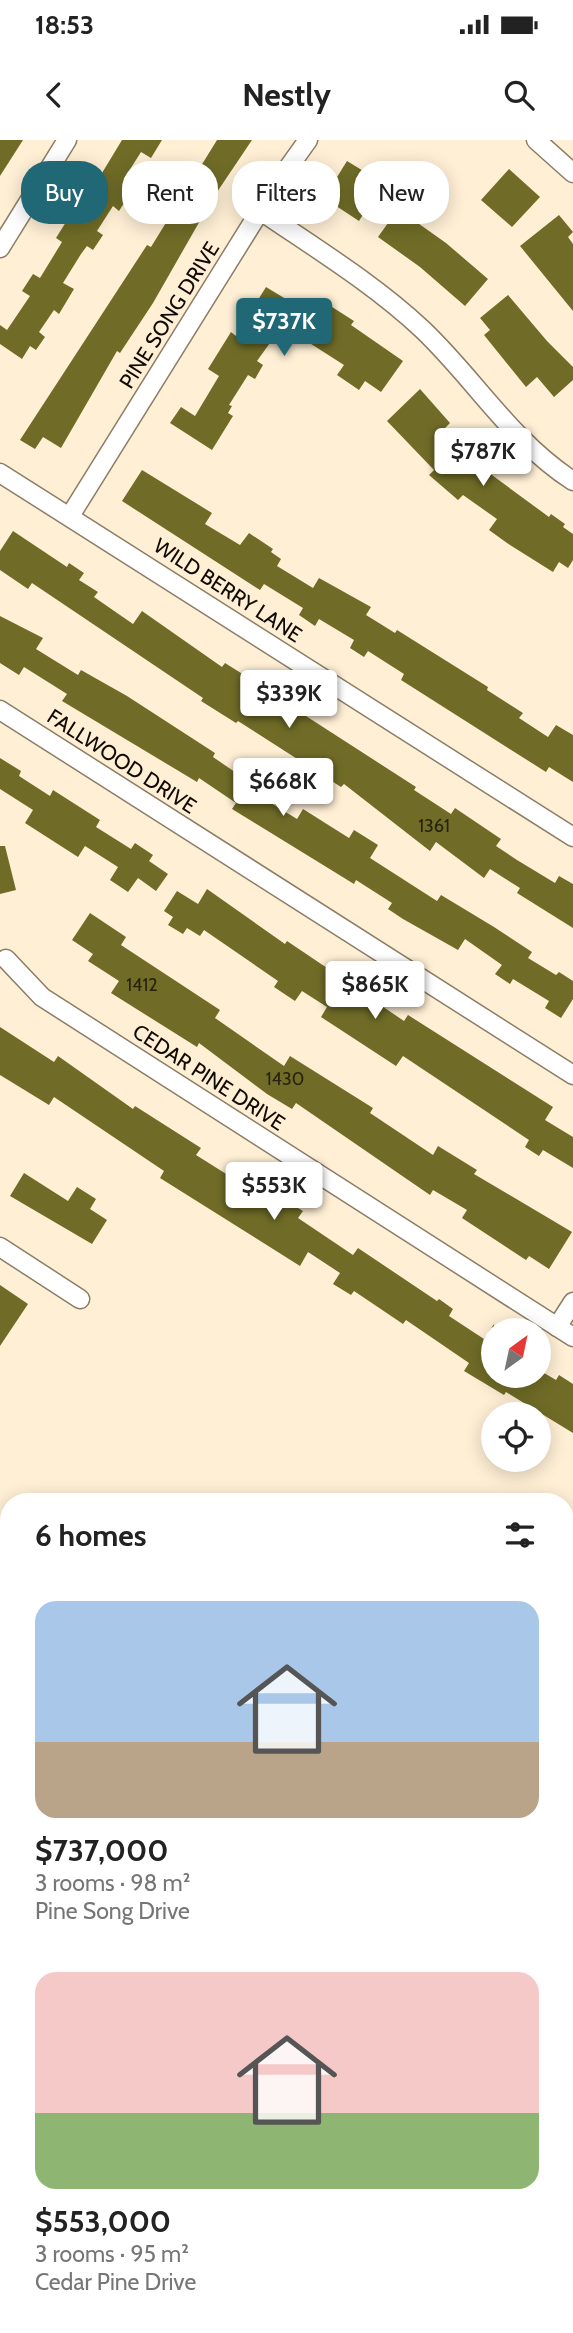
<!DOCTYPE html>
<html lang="en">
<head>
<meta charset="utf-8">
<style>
	:root { --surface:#fff; --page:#f6f6f6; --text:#222; --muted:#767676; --accent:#216877 }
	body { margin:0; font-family:Cabin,sans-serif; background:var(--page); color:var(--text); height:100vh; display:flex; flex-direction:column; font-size:26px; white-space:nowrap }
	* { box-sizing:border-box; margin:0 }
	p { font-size:23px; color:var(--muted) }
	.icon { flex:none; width:38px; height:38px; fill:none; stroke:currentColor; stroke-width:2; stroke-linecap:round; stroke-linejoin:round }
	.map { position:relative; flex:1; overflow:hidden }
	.side { position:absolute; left:0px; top:1353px; width:574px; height:842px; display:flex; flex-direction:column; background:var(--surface); border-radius:28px 28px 0 0; box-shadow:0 4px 18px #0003 }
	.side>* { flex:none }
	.top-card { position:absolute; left:21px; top:21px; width:532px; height:63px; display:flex; gap:14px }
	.needle { width:46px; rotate:33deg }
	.tools { position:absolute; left:481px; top:1178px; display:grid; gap:14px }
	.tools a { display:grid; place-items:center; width:70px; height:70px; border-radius:50%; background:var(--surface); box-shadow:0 4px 18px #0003; font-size:35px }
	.price { position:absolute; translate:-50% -60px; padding:0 16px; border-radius:7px; background:#fff; color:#222; font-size:23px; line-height:46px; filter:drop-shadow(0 2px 4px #0008) }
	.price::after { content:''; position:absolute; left:50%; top:42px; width:21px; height:16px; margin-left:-10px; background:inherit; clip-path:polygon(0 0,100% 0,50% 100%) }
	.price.selected { background:var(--accent); color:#fff }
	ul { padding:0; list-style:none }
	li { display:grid; align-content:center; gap:14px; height:371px; padding:0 35px }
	li span { display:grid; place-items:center; height:217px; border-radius:21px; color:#555 }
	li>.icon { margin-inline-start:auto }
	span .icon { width:126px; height:126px; fill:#fffc; stroke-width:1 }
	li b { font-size:30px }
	h2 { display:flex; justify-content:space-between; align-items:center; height:84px; padding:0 35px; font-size:30px }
	.tag { padding:0 24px; border-radius:28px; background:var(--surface); box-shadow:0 4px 18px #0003; font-size:24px; line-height:63px }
	.tag.selected { background:var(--accent); color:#fff }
	.status { display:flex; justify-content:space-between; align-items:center; height:49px; padding:0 35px; background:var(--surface); direction:ltr }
	.status svg { height:19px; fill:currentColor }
	header { display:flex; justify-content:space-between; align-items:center; height:91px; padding:0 35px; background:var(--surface); font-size:32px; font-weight:700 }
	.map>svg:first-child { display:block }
	.green { fill:#e6b5b0 }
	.water { fill:#bce1a4 }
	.building { fill:#706c27 }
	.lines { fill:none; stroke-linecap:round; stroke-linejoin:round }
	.minor-casing { stroke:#8c7d66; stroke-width:21 }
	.minor { stroke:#fff; stroke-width:18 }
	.labels { text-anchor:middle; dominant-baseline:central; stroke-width:7; stroke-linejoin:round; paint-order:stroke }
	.number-label { font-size:18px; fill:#27220d }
	.street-label { font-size:21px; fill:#0f0a04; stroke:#ffefd5 }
</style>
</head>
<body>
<div class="status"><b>18:53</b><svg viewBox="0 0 49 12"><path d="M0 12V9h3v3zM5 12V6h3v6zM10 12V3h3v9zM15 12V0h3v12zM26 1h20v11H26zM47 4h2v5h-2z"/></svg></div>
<header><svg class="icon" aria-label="back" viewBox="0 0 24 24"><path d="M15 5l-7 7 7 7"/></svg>Nestly<svg class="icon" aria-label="search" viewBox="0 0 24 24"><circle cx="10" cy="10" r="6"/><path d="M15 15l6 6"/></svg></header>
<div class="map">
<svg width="573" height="2193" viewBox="0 0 573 2193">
	<rect width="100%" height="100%" fill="#ffefd5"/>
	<!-- green -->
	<g class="green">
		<polygon points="9,1531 9,1588 0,1598 0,1535"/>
		<polygon points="573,1548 573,1671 565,1666 565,1560"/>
		<polygon points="9,1958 9,2186 66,2186 76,2193 0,2193 0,1960"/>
	</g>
	<!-- water -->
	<polygon class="water" points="9,1588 9,1957 0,1960 0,1598"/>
	<!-- building -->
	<g class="building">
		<polygon points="0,0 23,0 0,36"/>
		<polygon points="122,0 162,0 151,18 141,12 124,39 135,46 119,71 113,66 97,91 103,95 93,110 87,106 81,114 63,143 74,149 59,174 54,170 39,192 45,197 36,210 30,206 22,219 0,204 0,185 7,190 30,156 22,151 33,134 40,138 62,102 56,98 98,31 102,33"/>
		<polygon points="217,0 252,0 213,58 153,163 120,213 117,211 61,308 43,297 35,309 20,300 147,105 151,107"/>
		<polygon points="347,21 383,43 359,81 324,58"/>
		<polygon points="509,29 540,57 512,87 481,60"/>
		<polygon points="398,69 446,103 488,139 465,166 420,127 378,97"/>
		<polygon points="559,75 573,92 568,97 573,104 573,171 520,106"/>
		<polygon points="266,147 309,173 318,158 354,181 351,185 403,221 381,252 365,241 359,250 337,235 344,225 308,202 310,198 285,182 257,221 263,225 255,239 248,235 229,265 232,266 228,273 233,276 212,310 170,283 181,267 195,276 219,236 208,229 231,192 236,196"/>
		<polygon points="508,155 547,201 573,227 573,240 554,257 537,237 526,247 484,195 490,190 480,178"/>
		<polygon points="420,249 450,283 435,298 467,326 474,318 485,330 549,377 551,374 565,384 563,387 573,394 573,420 568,428 559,422 553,432 507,403 489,390 497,379 463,355 458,360 429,335 434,330 387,281"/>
		<polygon points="142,330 212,373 205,384 240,405 249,393 273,409 271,412 281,419 277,426 313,448 319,438 371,467 366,475 395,493 397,490 488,547 487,550 523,573 519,578 548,597 556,585 573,595 573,642 549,627 546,632 401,540 404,534 368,511 364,517 350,508 354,500 319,479 315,486 299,475 303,468 264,444 260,450 122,361"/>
		<polygon points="13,391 67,427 69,423 84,433 79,440 98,452 94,457 133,484 142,471 222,527 225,523 260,545 252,558 285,579 292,567 416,647 414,650 451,674 455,668 501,699 496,706 517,720 555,743 559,736 573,744 573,788 517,753 520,748 490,729 484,738 436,702 430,711 344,644 341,647 238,581 236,583 201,561 203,558 32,443 28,449 0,430 0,411"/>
		<polygon points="0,476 43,498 36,509 78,535 81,530 127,556 215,613 213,617 264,652 261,657 297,679 303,669 349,698 354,690 378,705 370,718 437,761 441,755 494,787 532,812 528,818 556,835 559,832 573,841 573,859 561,878 545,868 549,861 513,839 510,844 495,834 502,825 465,799 458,810 403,779 388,769 392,763 356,740 354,744 232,669 236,663 199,638 197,642 62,561 67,554 24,527 19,535 0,523"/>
		<polygon points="0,618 21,631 19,636 50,656 53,650 100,680 96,687 131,709 135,703 153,715 149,721 168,734 156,751 138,738 128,752 110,740 118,727 85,706 78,717 25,683 33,670 0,649"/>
		<polygon points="0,706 5,706 16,750 0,754"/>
		<polygon points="207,749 285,804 287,801 336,834 338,830 374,853 370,858 404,881 408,875 553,967 545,980 573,997 573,1028 543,1010 539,1016 525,1007 529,1000 403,916 396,926 321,877 327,867 302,851 295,861 274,847 278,841 204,790 200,796 187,788 183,794 168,785 173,777 164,771 177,751 198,764"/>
		<polygon points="90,773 126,797 121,805 220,870 215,878 284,926 290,916 373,968 370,973 433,1015 438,1006 477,1030 474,1034 572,1092 549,1129 529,1116 526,1120 462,1078 467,1070 433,1050 430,1055 296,963 292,969 267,954 199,903 197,907 111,853 119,841 88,821 93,814 72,800"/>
		<polygon points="0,887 54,922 58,916 133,969 135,966 201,1008 196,1015 231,1037 235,1030 252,1040 248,1045 283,1067 286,1061 303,1071 298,1078 353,1115 358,1108 437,1161 439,1159 453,1169 449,1176 484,1199 494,1184 494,1236 539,1236 539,1230 556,1240 559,1235 573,1244 573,1293 506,1252 504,1255 464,1231 469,1223 406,1180 403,1184 354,1151 351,1155 333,1144 340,1133 308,1112 300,1126 160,1038 164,1031 54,957 49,965 0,935"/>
		<polygon points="24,1033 68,1061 77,1047 96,1059 90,1069 107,1080 92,1104 10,1056"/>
		<polygon points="0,1145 28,1164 0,1206"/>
	</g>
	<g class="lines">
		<!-- minor casing -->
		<g class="minor-casing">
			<g id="minor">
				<polyline points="536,0 573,33"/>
				<path d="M261 71C315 108 374 144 422 189 474 238 511 301 573 341"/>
				<polyline points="0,108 67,0"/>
				<polyline points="0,333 573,697"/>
				<polyline points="70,376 278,42 308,0"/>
				<polyline points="0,570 573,935"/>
				<polyline points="6,819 42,857 573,1197"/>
				<polyline points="0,1107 80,1159"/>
				<polyline points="557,1187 573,1162"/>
				<polyline points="565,2097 573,2102"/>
				<polyline points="479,2186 490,2193"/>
			</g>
		</g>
		<!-- minor -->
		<use href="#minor" class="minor"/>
	</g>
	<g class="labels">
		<!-- number labels -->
		<g class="number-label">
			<text x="434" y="686">1361</text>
			<text x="142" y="845">1412</text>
			<text x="285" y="939">1430</text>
		</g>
		<!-- street labels -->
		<g class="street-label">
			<text transform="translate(169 175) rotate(-58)">PINE SONG DRIVE</text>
			<text transform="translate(228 450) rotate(33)">WILD BERRY LANE</text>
			<text transform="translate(122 621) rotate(33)">FALLWOOD DRIVE</text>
			<text transform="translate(209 937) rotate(33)">CEDAR PINE DRIVE</text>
		</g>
	</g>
</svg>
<div class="tools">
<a><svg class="needle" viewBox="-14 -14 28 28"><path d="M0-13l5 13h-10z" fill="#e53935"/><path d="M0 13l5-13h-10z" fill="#767676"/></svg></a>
<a><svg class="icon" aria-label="locate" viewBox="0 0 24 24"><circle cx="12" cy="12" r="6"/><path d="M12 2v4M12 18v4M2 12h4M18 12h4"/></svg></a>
</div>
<b class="price selected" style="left:284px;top:218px">$737K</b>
<b class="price" style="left:483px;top:348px">$787K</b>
<b class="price" style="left:289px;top:590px">$339K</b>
<b class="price" style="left:283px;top:678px">$668K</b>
<b class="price" style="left:375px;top:881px">$865K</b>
<b class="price" style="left:274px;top:1082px">$553K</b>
<div class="top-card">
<a class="tag selected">Buy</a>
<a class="tag">Rent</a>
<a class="tag">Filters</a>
<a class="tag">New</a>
</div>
<section class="side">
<h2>6 homes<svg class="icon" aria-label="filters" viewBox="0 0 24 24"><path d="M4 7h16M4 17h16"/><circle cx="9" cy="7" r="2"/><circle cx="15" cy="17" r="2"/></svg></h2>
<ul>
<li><span style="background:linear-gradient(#a9c7e8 65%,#b9a48a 0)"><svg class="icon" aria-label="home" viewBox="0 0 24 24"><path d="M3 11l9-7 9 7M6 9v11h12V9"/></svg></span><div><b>$737,000</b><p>3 rooms · 98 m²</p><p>Pine Song Drive</p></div></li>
<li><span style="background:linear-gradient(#f6c9c9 65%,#8fb573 0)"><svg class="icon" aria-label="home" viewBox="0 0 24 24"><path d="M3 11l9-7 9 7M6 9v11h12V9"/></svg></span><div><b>$553,000</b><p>3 rooms · 95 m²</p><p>Cedar Pine Drive</p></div></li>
</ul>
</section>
</div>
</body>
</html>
